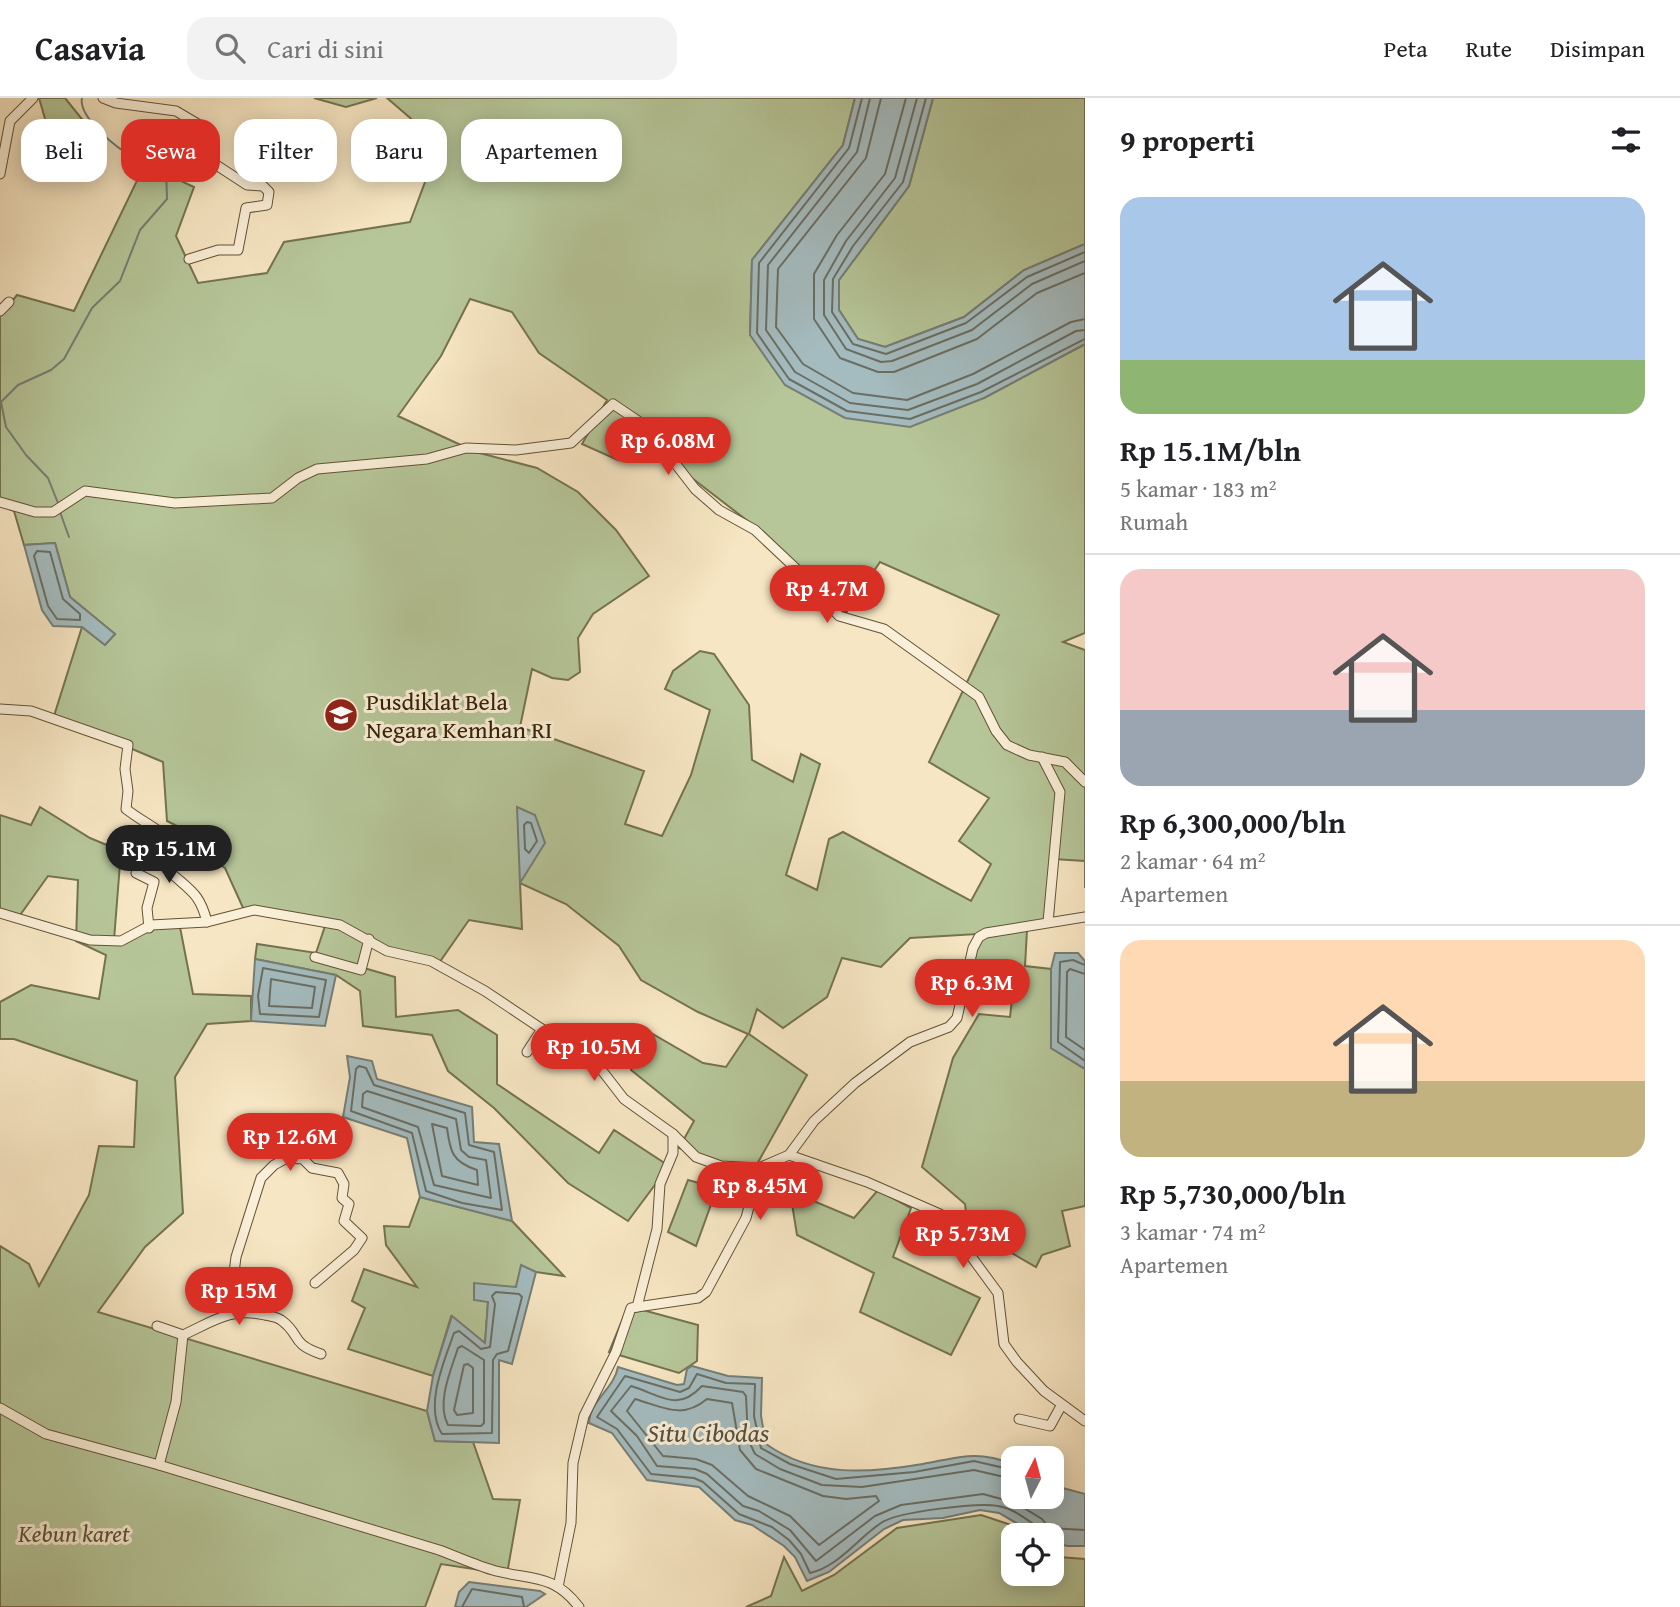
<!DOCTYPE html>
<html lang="id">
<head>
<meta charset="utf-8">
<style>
	:root { --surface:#fff; --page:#f2f2f2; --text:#202124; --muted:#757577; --line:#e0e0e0; --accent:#d93025 }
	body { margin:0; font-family:"Gentium Book Plus",serif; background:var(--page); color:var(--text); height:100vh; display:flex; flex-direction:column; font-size:26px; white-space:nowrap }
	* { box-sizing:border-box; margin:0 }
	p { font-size:23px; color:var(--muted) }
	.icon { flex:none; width:38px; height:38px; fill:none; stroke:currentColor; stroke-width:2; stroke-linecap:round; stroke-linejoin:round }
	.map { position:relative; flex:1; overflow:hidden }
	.sheet { display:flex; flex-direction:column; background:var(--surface); width:595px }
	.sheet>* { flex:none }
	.banner { position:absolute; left:21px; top:21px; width:665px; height:63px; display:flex; gap:14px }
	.needle { width:46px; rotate:6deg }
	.tools { position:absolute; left:1001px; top:1348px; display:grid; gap:14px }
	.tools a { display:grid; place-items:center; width:63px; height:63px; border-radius:14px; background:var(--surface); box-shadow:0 4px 18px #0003; font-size:35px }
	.price { position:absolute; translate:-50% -60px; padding:0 16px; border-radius:24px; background:var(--accent); color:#fff; font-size:23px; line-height:46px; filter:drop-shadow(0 2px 4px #0008) }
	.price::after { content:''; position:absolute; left:50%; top:42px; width:21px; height:16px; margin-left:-10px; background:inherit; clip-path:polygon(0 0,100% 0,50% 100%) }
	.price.current { background:#222; color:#fff }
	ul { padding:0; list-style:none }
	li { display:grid; align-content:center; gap:14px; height:371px; padding:0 35px }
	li+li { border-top:2px solid var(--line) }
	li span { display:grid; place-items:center; height:217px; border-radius:21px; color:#555 }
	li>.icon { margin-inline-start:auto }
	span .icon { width:126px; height:126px; fill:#fffc; stroke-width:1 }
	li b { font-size:30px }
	h2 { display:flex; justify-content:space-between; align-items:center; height:84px; padding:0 35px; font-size:30px }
	.pill { padding:0 24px; border-radius:21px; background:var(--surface); box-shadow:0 4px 18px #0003; font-size:24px; line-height:63px }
	.pill.current { background:var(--accent); color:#fff }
	header { display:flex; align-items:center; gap:42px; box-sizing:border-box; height:98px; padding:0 35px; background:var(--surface); border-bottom:2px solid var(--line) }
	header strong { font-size:33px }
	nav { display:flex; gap:38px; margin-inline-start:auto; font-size:24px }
	.search { width:490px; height:63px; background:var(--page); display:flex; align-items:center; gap:18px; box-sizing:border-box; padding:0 24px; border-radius:21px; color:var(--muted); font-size:26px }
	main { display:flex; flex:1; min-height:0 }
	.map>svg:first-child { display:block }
	.green { fill:#b6c699; stroke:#74734f; stroke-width:2; fill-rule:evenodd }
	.water { fill:#a4bcc0; stroke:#767e75; stroke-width:2 }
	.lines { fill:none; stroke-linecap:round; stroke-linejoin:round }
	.shore { stroke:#6b6e62; stroke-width:2 }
	.stream { stroke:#767e75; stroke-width:2 }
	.minor-casing { stroke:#635234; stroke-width:11 }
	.minor { stroke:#faefd8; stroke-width:9 }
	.labels { text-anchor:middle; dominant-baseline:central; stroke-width:6; stroke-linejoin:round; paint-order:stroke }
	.poi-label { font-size:24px; fill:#322005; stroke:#faefd8; text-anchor:start }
	.park-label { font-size:24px; font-style:italic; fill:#5a5231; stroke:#faefd8 }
	.water-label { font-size:26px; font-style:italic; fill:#544f3d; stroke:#faefd8 }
</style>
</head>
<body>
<header>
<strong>Casavia</strong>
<div class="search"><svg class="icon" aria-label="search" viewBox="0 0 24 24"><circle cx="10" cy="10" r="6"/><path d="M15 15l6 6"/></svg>Cari di sini</div>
<nav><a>Peta</a><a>Rute</a><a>Disimpan</a></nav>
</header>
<main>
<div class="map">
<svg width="1085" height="1509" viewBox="0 0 1085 1509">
	<rect width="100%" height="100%" fill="#f7e6c3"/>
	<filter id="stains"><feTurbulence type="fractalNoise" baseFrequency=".00286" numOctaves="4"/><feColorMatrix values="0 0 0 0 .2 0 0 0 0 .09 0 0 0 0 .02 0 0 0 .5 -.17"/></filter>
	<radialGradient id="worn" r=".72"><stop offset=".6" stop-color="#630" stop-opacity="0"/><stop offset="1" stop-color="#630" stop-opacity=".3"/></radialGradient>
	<!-- green -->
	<g class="green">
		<polygon points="39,0 65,0 102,46 52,45"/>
		<polygon points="314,0 377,0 346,9"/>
		<path d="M387 0H855L843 47 752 162 750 237 984 300 1085 246V535L1063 544 1085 552V790V763L1054 761 1053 824 1027 832 1025 868 1051 871V950L1085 971V1108L1062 1113 1070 1148 1042 1157 1036 1169 968 1130 965 1106 922 1069 953 960 979 916 1010 919 1013 893 967 891 977 836 910 840 881 869 842 860 827 899 783 930 757 911 749 936 807 977 752 1075 679 1050 694 1023 631 972 644 931 703 965 726 969 748 936 698 914 641 882 619 848 566 806 520 785 522 831 469 822 439 865 373 844 364 870 395 879 396 919 458 912 497 937V986L599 1055 614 1032 669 1068 628 1123 568 1085 494 1010 448 973 432 937 363 928 360 893 336 877 255 861 257 846 316 855 326 825 244 812 225 770 209 760 207 743 167 723 163 664 54 618 82 529 105 547 115 536 70 499 55 445 24 447 14 413 0 407V218L17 197 74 213 145 66 194 89 176 138 198 185 267 175 284 144 410 124 425 84 391 59 416 25ZM470 201 512 214 539 255 607 302 582 346 618 362 640 340 762 434 846 515 880 464 999 517 929 664 989 700 959 743 991 766 971 803 843 734 829 741 817 792 786 777 820 666 801 656 793 684 752 662 749 607 714 556 700 553 673 573 665 591 710 612 691 677 662 738 625 726 644 673 520 629 532 571 552 580 568 582 580 574 578 540 593 516 649 478 616 432 578 394 537 370 476 354 398 318 441 258Z"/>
		<polygon points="933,0 1085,0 1085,146 1024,172 964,219 885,249 858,241 839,212 839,182 909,88"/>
		<polygon points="40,709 90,740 121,753 114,842 179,824 193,896 251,898 251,923 207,926 175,979 183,1115 145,1149 98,1214 427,1313 435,1343 473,1344 493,1401 520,1402 507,1476 441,1466 425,1509 0,1509 0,1148 29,1166 39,1188 89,1097 99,1048 134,1049 137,983 14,941 0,941 0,904 31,887 99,901 106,857 76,843 78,782 48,778 18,820 0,811 0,717 31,727"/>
		<polygon points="688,1082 717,1090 696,1148 668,1134"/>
		<polygon points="878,1092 911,1110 893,1159 980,1200 951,1257 860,1214 874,1175 797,1137 790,1093 854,1120"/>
		<polygon points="420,1099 512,1123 564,1178 536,1174 522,1168 516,1189 488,1204 485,1246 451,1219 433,1278 348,1251 365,1210 352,1203 364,1171 417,1189 386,1147 384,1128 409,1129"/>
		<polygon points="628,1208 698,1227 697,1263 679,1275 609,1254"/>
		<polygon points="981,1417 1014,1428 1027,1437 1013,1437 1013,1475 1052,1475 1052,1454 1059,1459 1085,1461 1085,1509 746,1509 771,1498 784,1459 802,1493 834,1477 897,1430"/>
	</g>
	<!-- water -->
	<g class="water">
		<polygon points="855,0 933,0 909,88 839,182 839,212 858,241 885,249 964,219 1024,172 1085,146 1085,246 984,300 910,329 845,320 785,287 750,237 752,162 843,47"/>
		<polygon points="55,445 70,499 115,536 105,547 82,529 53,528 42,512 24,447"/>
		<polygon points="517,709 535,717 545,745 520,785"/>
		<polygon points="1055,855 1078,855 1085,863 1085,971 1051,950 1051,871"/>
		<polygon points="255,861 336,877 325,928 251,923"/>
		<polygon points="347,958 372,963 377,981 472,1009 474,1044 499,1046 512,1123 420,1099 407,1040 343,1019 350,979"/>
		<polygon points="521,1167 536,1174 512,1266 499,1262 499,1345 435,1343 427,1313 433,1278 452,1218 485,1245 488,1204 474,1202 474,1185 516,1189"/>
		<path d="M692 1268 728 1278 762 1280 761 1318 766 1346C814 1380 869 1375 923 1366 960 1359 977 1352 1013 1366V1398H1052V1387L1085 1396V1448H1068L1052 1445V1437H1037L999 1415 980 1412 943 1420 903 1422 884 1431 829 1474 807 1483 795 1459 784 1448 752 1427 735 1422 699 1389 647 1382 612 1335 589 1325C590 1302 614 1291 618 1269L677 1287 684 1286 687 1271Z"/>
		<polygon points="469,1484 540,1493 545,1496 526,1509 455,1509 459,1494"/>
	</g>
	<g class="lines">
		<!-- shore -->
		<g class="shore">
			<polyline points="862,0 849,50 759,165 757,235 789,281 847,313 910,321 981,294 1085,241"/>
			<polyline points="870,0 857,54 768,167 766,232 795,274 850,305 908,312 977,286 1076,233 1085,232"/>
			<polyline points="881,0 866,60 778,171 776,229 803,266 853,295 907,302 973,276 1071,224 1085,221"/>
			<polyline points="906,0 885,76 837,137 814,176 814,221 840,260 878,274 894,274 977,241 1037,195 1085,175"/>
			<polyline points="917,0 895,80 846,143 824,182 824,217 846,251 881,264 892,263 972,232 1032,186 1085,163"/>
			<polyline points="926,0 903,84 853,148 833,181 832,214 853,246 886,256 966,225 1027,179 1085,154"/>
			<polygon points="37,453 50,454 63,501 80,516 80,522 57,521 48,508 34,458"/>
			<polygon points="527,724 531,725 537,743 529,755 525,751 524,727"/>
			<polyline points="1085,867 1073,862 1060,864 1058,944 1085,963"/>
			<polygon points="263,870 326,882 319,919 260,916 258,898"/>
			<polyline points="1085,876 1070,871 1067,874 1066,939 1085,952"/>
			<polygon points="271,881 315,889 312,910 269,908"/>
			<polygon points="359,968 366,970 374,987 465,1015 469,1047 494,1054 502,1112 462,1105 426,1093 412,1035 351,1013 356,971"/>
			<polygon points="367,993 456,1021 461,1052 469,1059 486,1062 491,1100 434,1087 418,1029 362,1009 363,996"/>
			<path d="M432 1026 447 1030C450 1053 452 1064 477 1072L478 1087 442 1078Z"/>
			<path d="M496 1194 519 1196 522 1199 508 1253 497 1256 493 1262 492 1335 442 1336C424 1308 444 1264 454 1235L459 1233 481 1251 490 1249 495 1206 492 1198Z"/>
			<path d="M462 1248 484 1262V1325L481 1328 448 1327C436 1305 451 1272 458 1250Z"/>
			<polygon points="468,1266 473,1270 473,1315 457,1317 454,1312 464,1267"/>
			<path d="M635 1301C663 1309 682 1322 707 1301L732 1305 740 1352 756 1371 823 1398 846 1401 876 1398 879 1403 819 1447 790 1418 748 1398 712 1367 696 1361 663 1358 627 1313Z"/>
			<path d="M1013 1372 974 1363 914 1374 836 1381 790 1366 761 1350 754 1318 755 1286 726 1285 697 1276 689 1290 680 1294 625 1278 597 1319 617 1331 651 1376 694 1380 703 1384 739 1416 772 1429 789 1442 801 1456 810 1475C838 1469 858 1440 881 1425 896 1414 979 1404 998 1408 1012 1410 1025 1420 1036 1428L1040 1437"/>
			<path d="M1013 1381 974 1372 862 1389 822 1387 780 1371 755 1356 748 1341 746 1298 743 1294 702 1288C677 1315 661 1297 631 1288L611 1313 637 1338 657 1368 695 1371 707 1376 743 1408 759 1413 790 1432 816 1463 875 1418 901 1407 983 1396 1016 1405 1042 1421 1049 1430 1085 1432"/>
			<polyline points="462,1509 472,1491 522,1499 524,1509"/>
		</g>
		<!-- stream -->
		<g class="stream">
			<path d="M58 405 48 380 26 357 6 329 1 304 18 287 51 272 64 261 92 210 120 183 140 132 167 101 166 70C155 65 144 64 134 59 117 51 78 19 82 0"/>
			<polyline points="60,414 69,439"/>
		</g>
		<!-- minor casing -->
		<g class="minor-casing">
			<g id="minor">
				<polyline points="103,0 116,5 176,13 203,29 201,57 247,87 263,88 269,94 267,107 246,110 238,152 218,152 189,161"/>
				<polyline points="0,76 10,23 33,0"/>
				<polyline points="0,213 9,204"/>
				<polyline points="0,404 35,414 53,414 85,393 175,405 272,400 298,380 317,371 427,361 466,350 516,352 571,345 613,306 647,329 695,391 719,412 755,432 807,481 839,518 884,531 979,599 996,633 1007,647 1029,657 1065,664 1085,684"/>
				<path d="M0 611 31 613 128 647 125 671 128 693 126 711C157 735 172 730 171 775 191 793 200 796 207 824"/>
				<polyline points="1042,659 1060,694 1048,824"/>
				<polyline points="136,775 154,784 147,810 149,830"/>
				<polyline points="0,815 90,842 121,843 151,827 207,824 254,812 340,827 387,853 431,863 485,893 600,970 624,1001 673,1036 696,1059 721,1068 759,1070"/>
				<polyline points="315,859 361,872 369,841"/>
				<polyline points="527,954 542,931"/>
				<polyline points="789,1057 867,1084 940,1116 998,1195 1004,1246 1017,1264 1044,1293 1085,1323"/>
				<polyline points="637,1209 698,1200 706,1194 746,1120 759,1070 789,1057 814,1023 855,985 910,944 949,929 957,920 973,850 979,839 986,835 1085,819"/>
				<polyline points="229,1214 236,1159 261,1080 274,1067 287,1060 303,1061 312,1070 338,1075 344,1086 342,1100 349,1106 344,1123 362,1140 354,1152 315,1185"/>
				<path d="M157 1228 183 1237C214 1223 231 1209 265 1217 270 1218 277 1219 281 1222 302 1237 289 1245 321 1256"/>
				<path d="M0 1310 46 1336 159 1367 439 1452C458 1459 477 1468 496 1473 532 1482 554 1476 579 1509"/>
				<polyline points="1019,1321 1050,1328 1061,1308"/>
				<polyline points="159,1367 176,1304 183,1237"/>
				<polyline points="558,1489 571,1425 573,1365 584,1318 616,1254 631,1210 637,1209 657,1131 660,1086 673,1055 673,1036"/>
			</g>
		</g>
		<!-- minor -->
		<use href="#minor" class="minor"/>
	</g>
	<!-- icons -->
	<defs>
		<g id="school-disc" transform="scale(1.75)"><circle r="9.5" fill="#8f2418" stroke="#faefd8"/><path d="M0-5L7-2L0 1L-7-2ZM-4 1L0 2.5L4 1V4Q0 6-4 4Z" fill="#fff"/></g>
	</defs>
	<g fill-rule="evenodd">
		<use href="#school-disc" x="341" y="617"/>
	</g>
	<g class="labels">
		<!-- poi labels -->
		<g class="poi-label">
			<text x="366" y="603">Pusdiklat Bela<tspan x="366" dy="28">Negara Kemhan RI</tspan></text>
		</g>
		<!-- park labels -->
		<g class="park-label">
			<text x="74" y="1435">Kebun karet</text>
		</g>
		<!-- water labels -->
		<g class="water-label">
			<text x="708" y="1334">Situ Cibodas</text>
		</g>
	</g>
	<rect width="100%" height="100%" filter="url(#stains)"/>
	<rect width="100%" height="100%" fill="url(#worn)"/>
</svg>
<div class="tools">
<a><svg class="needle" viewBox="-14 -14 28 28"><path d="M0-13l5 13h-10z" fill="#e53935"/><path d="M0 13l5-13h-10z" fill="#757577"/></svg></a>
<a><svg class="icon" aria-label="locate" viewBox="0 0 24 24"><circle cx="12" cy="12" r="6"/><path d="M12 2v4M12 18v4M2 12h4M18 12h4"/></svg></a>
</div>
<b class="price" style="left:668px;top:379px">Rp 6.08M</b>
<b class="price" style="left:827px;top:527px">Rp 4.7M</b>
<b class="price current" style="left:169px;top:787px">Rp 15.1M</b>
<b class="price" style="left:972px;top:921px">Rp 6.3M</b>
<b class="price" style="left:594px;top:985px">Rp 10.5M</b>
<b class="price" style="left:290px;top:1075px">Rp 12.6M</b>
<b class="price" style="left:760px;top:1124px">Rp 8.45M</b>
<b class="price" style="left:963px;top:1172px">Rp 5.73M</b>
<b class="price" style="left:239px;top:1229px">Rp 15M</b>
<div class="banner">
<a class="pill">Beli</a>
<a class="pill current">Sewa</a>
<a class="pill">Filter</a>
<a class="pill">Baru</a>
<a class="pill">Apartemen</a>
</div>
</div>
<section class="sheet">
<h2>9 properti<svg class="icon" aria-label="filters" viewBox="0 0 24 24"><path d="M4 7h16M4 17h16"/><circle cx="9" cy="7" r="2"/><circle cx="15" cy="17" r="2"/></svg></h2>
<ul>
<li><span style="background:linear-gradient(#a9c7e8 75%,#8fb573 0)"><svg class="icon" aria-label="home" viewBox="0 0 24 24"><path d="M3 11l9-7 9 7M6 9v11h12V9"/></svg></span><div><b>Rp 15.1M/bln</b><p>5 kamar · 183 m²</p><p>Rumah</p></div></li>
<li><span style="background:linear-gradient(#f6c9c9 65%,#9aa5b1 0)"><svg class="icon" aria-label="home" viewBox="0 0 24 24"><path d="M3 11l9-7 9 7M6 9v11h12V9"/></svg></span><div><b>Rp 6,300,000/bln</b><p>2 kamar · 64 m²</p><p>Apartemen</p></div></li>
<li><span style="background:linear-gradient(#ffd9b3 65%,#c2b280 0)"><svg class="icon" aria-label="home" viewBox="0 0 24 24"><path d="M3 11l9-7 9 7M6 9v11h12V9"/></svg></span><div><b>Rp 5,730,000/bln</b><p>3 kamar · 74 m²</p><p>Apartemen</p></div></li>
</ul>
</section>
</main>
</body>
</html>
